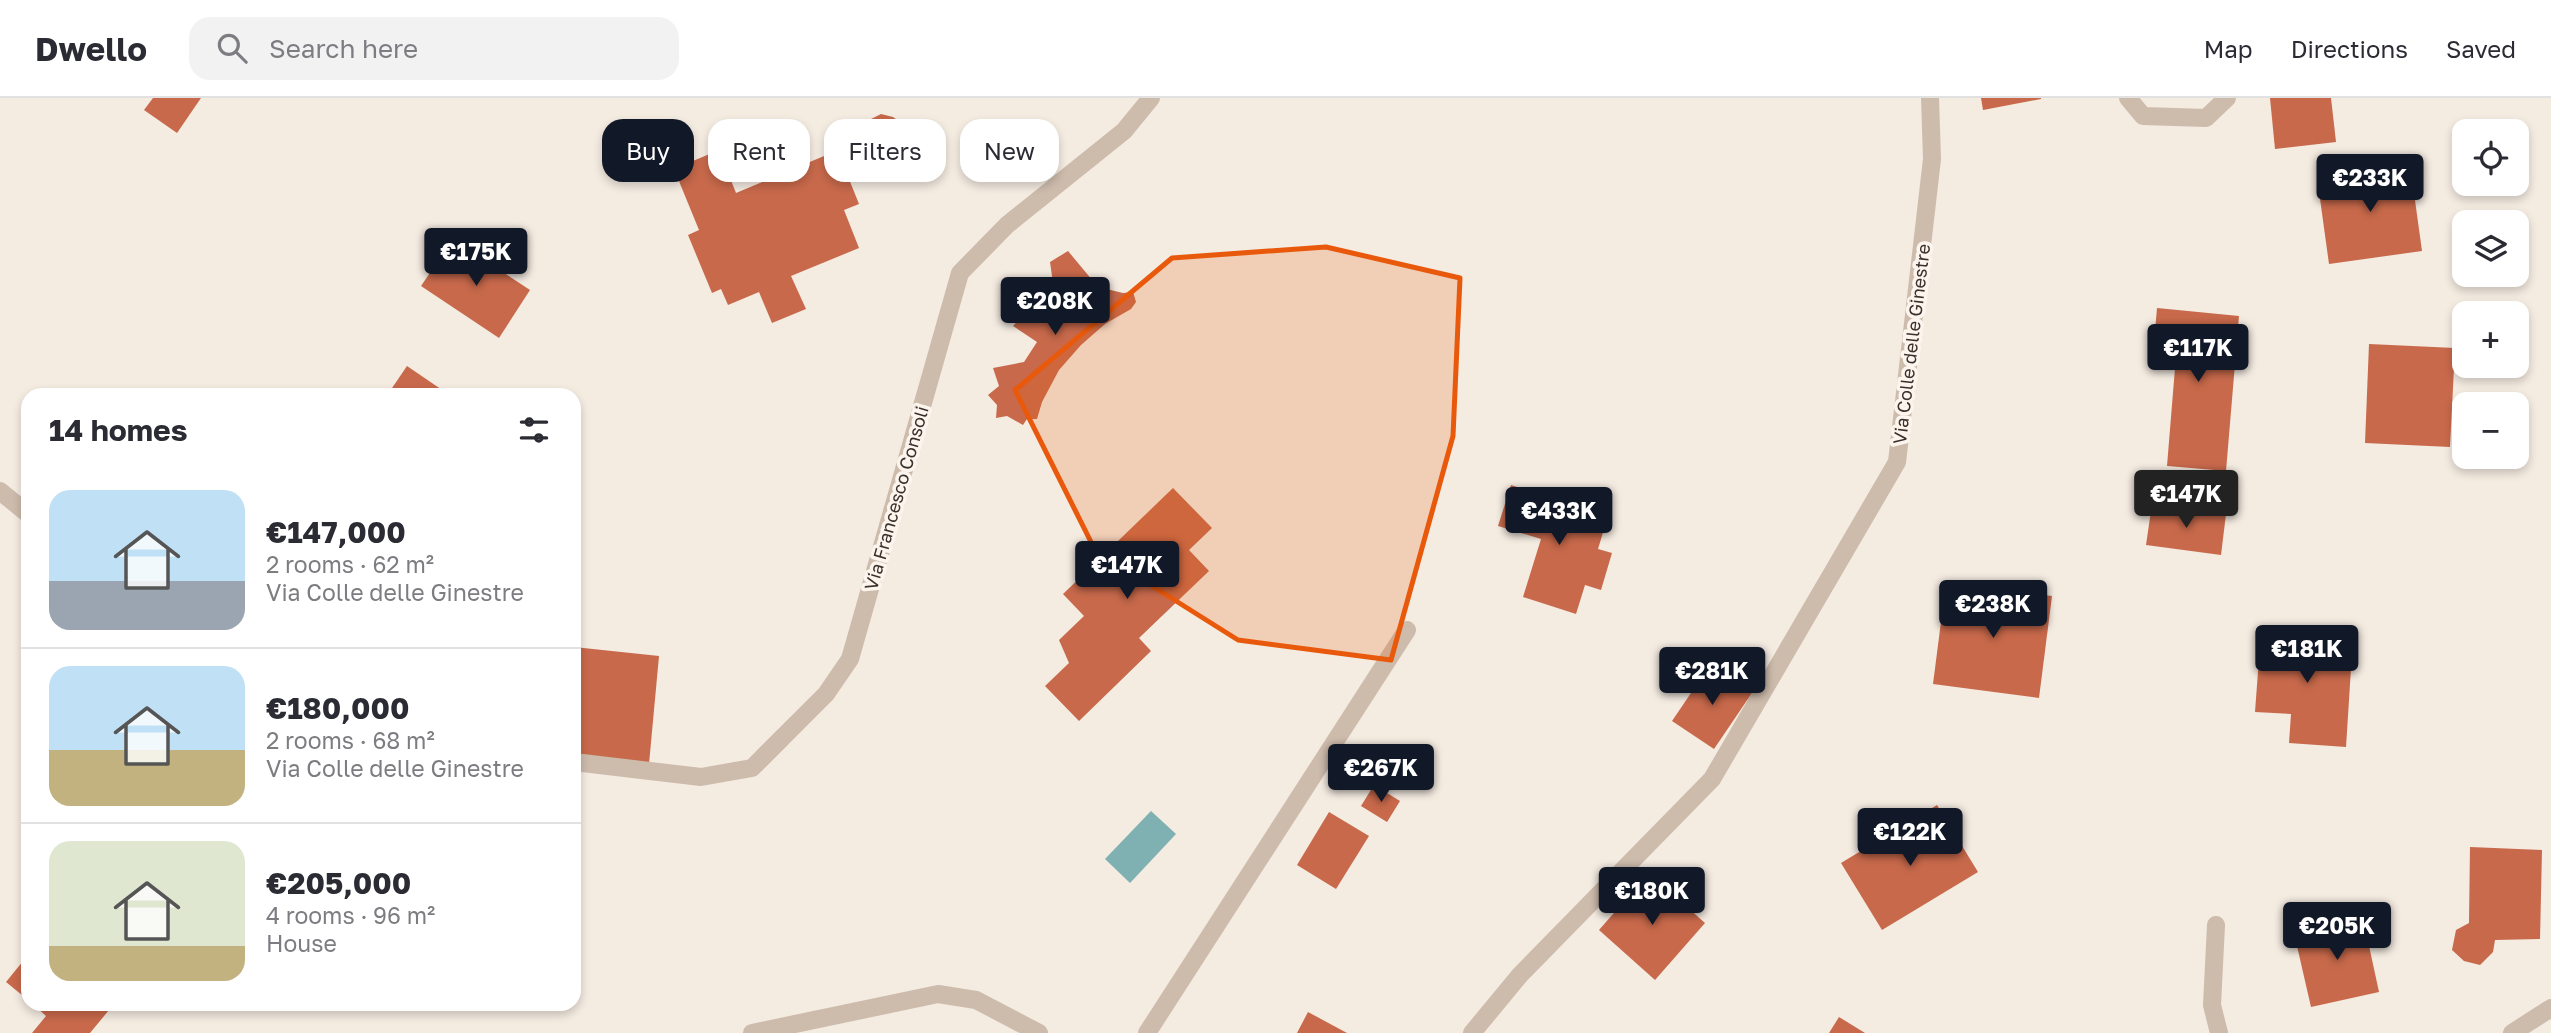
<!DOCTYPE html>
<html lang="en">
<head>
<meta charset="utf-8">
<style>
	:root { --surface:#fff; --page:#f2f2f3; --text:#2b2b33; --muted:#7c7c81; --line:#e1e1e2; --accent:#111827 }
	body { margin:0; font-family:"Golos Text",sans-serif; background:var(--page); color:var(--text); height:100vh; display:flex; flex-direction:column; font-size:26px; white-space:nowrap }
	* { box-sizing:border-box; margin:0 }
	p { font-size:23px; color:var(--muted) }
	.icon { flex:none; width:38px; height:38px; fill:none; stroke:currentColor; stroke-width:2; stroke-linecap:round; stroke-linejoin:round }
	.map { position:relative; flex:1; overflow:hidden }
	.panel { position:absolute; left:21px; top:290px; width:560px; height:623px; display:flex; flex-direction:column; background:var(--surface); border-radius:21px; box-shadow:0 4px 10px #0003 }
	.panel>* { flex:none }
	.guide { position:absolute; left:602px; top:21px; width:665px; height:63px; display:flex; gap:14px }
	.buttons { position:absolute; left:2452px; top:21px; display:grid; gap:14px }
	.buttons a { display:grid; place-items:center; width:77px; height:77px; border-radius:14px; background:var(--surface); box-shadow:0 4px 10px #0003; font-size:35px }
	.price { position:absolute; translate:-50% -60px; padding:0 16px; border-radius:7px; background:var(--accent); color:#fff; font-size:23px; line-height:46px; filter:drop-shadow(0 2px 4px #0008) }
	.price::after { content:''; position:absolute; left:50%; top:42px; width:21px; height:16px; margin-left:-10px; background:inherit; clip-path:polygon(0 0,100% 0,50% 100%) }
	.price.active { background:#222; color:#fff }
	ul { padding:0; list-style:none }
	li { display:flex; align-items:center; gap:21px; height:175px; padding:0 28px }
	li+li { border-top:2px solid var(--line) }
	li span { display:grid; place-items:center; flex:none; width:196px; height:140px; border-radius:21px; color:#555 }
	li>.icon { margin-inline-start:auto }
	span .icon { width:84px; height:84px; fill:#fffc; stroke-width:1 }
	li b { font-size:30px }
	h2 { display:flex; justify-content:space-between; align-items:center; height:84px; padding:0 28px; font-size:30px }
	.tag { padding:0 24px; border-radius:21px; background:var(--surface); box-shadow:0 4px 10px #0003; font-size:24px; line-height:63px }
	.tag.active { background:var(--accent); color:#fff }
	header { display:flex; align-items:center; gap:42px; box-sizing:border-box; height:98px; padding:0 35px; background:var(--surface); border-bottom:2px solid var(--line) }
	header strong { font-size:33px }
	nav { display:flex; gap:38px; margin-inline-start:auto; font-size:24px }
	.search { width:490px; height:63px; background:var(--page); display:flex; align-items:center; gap:18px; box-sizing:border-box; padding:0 24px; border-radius:21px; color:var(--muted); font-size:26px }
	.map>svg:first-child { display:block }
	.water { fill:#7fb0b2 }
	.building { fill:#c8694b }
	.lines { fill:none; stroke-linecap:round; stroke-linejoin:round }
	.lane { stroke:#cdbbac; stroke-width:18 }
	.street { stroke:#cdbbac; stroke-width:18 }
	.marked { fill:#e8590c; fill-opacity:0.2; stroke:#e8590c; stroke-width:5; stroke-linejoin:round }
	.labels { text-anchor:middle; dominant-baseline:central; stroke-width:7; stroke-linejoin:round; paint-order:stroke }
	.street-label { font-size:18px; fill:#3b302b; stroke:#fbf5ee }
</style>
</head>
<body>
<header>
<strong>Dwello</strong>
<div class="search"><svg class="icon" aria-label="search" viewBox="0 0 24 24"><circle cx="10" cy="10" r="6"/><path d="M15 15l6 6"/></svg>Search here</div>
<nav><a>Map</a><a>Directions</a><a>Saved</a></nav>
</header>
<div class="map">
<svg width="2551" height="935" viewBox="0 0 2551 935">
	<rect width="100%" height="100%" fill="#f4ebe1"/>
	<!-- water -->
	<polygon class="water" points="1151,713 1176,736 1130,785 1105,761"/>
	<!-- building -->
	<g class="building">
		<polygon points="153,0 201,0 177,35 144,12"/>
		<polygon points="1981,0 2041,0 2041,1 1983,12"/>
		<polygon points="2270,0 2331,0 2336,44 2275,51"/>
		<polygon points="881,16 893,19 903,26 904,38 898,49 890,55 880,54 870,49 841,61 859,106 844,112 859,150 791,178 806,211 772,225 759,194 728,207 721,191 712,195 688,137 699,132 674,71 719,52 736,95 867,40 871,21"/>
		<polygon points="2410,66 2422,153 2329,166 2317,79"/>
		<polygon points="453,141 530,192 499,240 421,188"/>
		<polygon points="1068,153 1098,189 1123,195 1133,194 1136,204 1131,211 1105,226 1081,247 1059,272 1042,304 1037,321 1027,321 1023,327 1007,318 996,320 997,307 988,297 999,288 993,270 1024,264 1037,244 1013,228 1030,210 1055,199 1050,164"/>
		<polygon points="2157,210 2239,218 2226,373 2167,368 2175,270 2152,268"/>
		<polygon points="2369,246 2455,250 2450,349 2365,345"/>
		<polygon points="407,268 451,298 398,298 390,293"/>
		<polygon points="1511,387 1608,418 1598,451 1612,455 1601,492 1585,487 1576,516 1523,499 1541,441 1498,428"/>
		<polygon points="1173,390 1212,430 1189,452 1209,473 1139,540 1151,553 1079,623 1045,588 1069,565 1059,542 1084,518 1063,496"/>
		<polygon points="2152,406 2226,416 2221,457 2146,447"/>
		<polygon points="1946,485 2052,498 2039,600 1933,586"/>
		<polygon points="2261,533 2353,539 2346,649 2289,645 2291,616 2255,614"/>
		<polygon points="574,549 659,558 649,666 574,658"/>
		<polygon points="1710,567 1752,595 1714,651 1672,623"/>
		<polygon points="1374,687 1400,703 1387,724 1361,708"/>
		<polygon points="1937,707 1978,774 1882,832 1841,765"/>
		<polygon points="1329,714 1369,738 1336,791 1297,767"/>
		<polygon points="2470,749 2542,752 2540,841 2495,842 2493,854 2480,867 2464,863 2452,852 2456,832 2469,825"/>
		<polygon points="1649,775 1705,825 1655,882 1599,832"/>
		<polygon points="2363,820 2379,894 2311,909 2294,835"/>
		<polygon points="28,857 28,902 6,884"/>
		<polygon points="33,906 114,906 90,935 32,935 46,918"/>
		<polygon points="1308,914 1347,935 1297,935"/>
		<polygon points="1839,919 1865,935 1829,935"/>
	</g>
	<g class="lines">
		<!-- lane -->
		<polyline class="lane" points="1147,935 1407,532"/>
		<!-- street -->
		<g class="street">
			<polyline points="2128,0 2143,18 2206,20 2227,0"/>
			<polyline points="0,393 28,416"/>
			<polyline points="574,664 701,679 752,670 826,596 850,561 960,175 1007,127 1124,33 1151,0"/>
			<polyline points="2216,827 2212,907 2219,935"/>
			<polyline points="752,935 938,896 976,902 1039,935"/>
			<polyline points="1472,935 1520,877 1712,681 1897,364 1932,61 1930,0"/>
			<polyline points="2512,935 2551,910"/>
		</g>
	</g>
	<!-- marked area -->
	<path class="marked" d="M1326 149 1460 180 1453 338 1391 562 1238 542 1095 452 1015 292 1172 160Z"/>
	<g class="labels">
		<!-- street labels -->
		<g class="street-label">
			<text transform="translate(1911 246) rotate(-83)">Via Colle delle Ginestre</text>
			<text transform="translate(896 400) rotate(-74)">Via Francesco Consoli</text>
		</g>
	</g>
</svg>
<div class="buttons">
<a><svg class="icon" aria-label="locate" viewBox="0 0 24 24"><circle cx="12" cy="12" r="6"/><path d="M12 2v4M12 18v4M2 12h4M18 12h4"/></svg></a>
<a><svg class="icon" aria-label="layers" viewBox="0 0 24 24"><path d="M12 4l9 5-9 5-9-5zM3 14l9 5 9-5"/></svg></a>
<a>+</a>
<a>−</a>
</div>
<b class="price" style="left:2370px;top:116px">€233K</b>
<b class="price" style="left:476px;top:190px">€175K</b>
<b class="price" style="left:1055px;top:239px">€208K</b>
<b class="price" style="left:2198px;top:286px">€117K</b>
<b class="price active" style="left:2186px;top:432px">€147K</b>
<b class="price" style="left:1559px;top:449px">€433K</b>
<b class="price" style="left:1127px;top:503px">€147K</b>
<b class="price" style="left:1993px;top:542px">€238K</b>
<b class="price" style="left:2307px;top:587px">€181K</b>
<b class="price" style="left:1712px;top:609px">€281K</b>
<b class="price" style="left:1381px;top:706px">€267K</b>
<b class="price" style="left:1910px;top:770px">€122K</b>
<b class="price" style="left:1652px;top:829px">€180K</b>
<b class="price" style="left:2337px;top:864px">€205K</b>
<div class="guide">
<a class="tag active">Buy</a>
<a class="tag">Rent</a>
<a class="tag">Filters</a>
<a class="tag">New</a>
</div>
<section class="panel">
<h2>14 homes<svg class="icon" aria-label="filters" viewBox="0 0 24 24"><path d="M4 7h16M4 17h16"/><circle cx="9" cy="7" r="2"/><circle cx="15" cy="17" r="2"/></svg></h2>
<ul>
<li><span style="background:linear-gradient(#bfe0f5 65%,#9aa5b1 0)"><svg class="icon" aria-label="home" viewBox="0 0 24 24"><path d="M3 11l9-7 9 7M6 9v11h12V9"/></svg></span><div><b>€147,000</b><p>2 rooms · 62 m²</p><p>Via Colle delle Ginestre</p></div></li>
<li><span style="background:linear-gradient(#bfe0f5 60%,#c2b280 0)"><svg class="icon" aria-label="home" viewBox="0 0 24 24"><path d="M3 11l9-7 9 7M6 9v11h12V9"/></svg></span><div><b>€180,000</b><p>2 rooms · 68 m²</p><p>Via Colle delle Ginestre</p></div></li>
<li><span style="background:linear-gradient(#dfe7d0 75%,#c2b280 0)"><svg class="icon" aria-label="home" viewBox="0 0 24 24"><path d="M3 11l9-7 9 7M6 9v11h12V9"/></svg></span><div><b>€205,000</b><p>4 rooms · 96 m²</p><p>House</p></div></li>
</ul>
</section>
</div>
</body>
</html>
